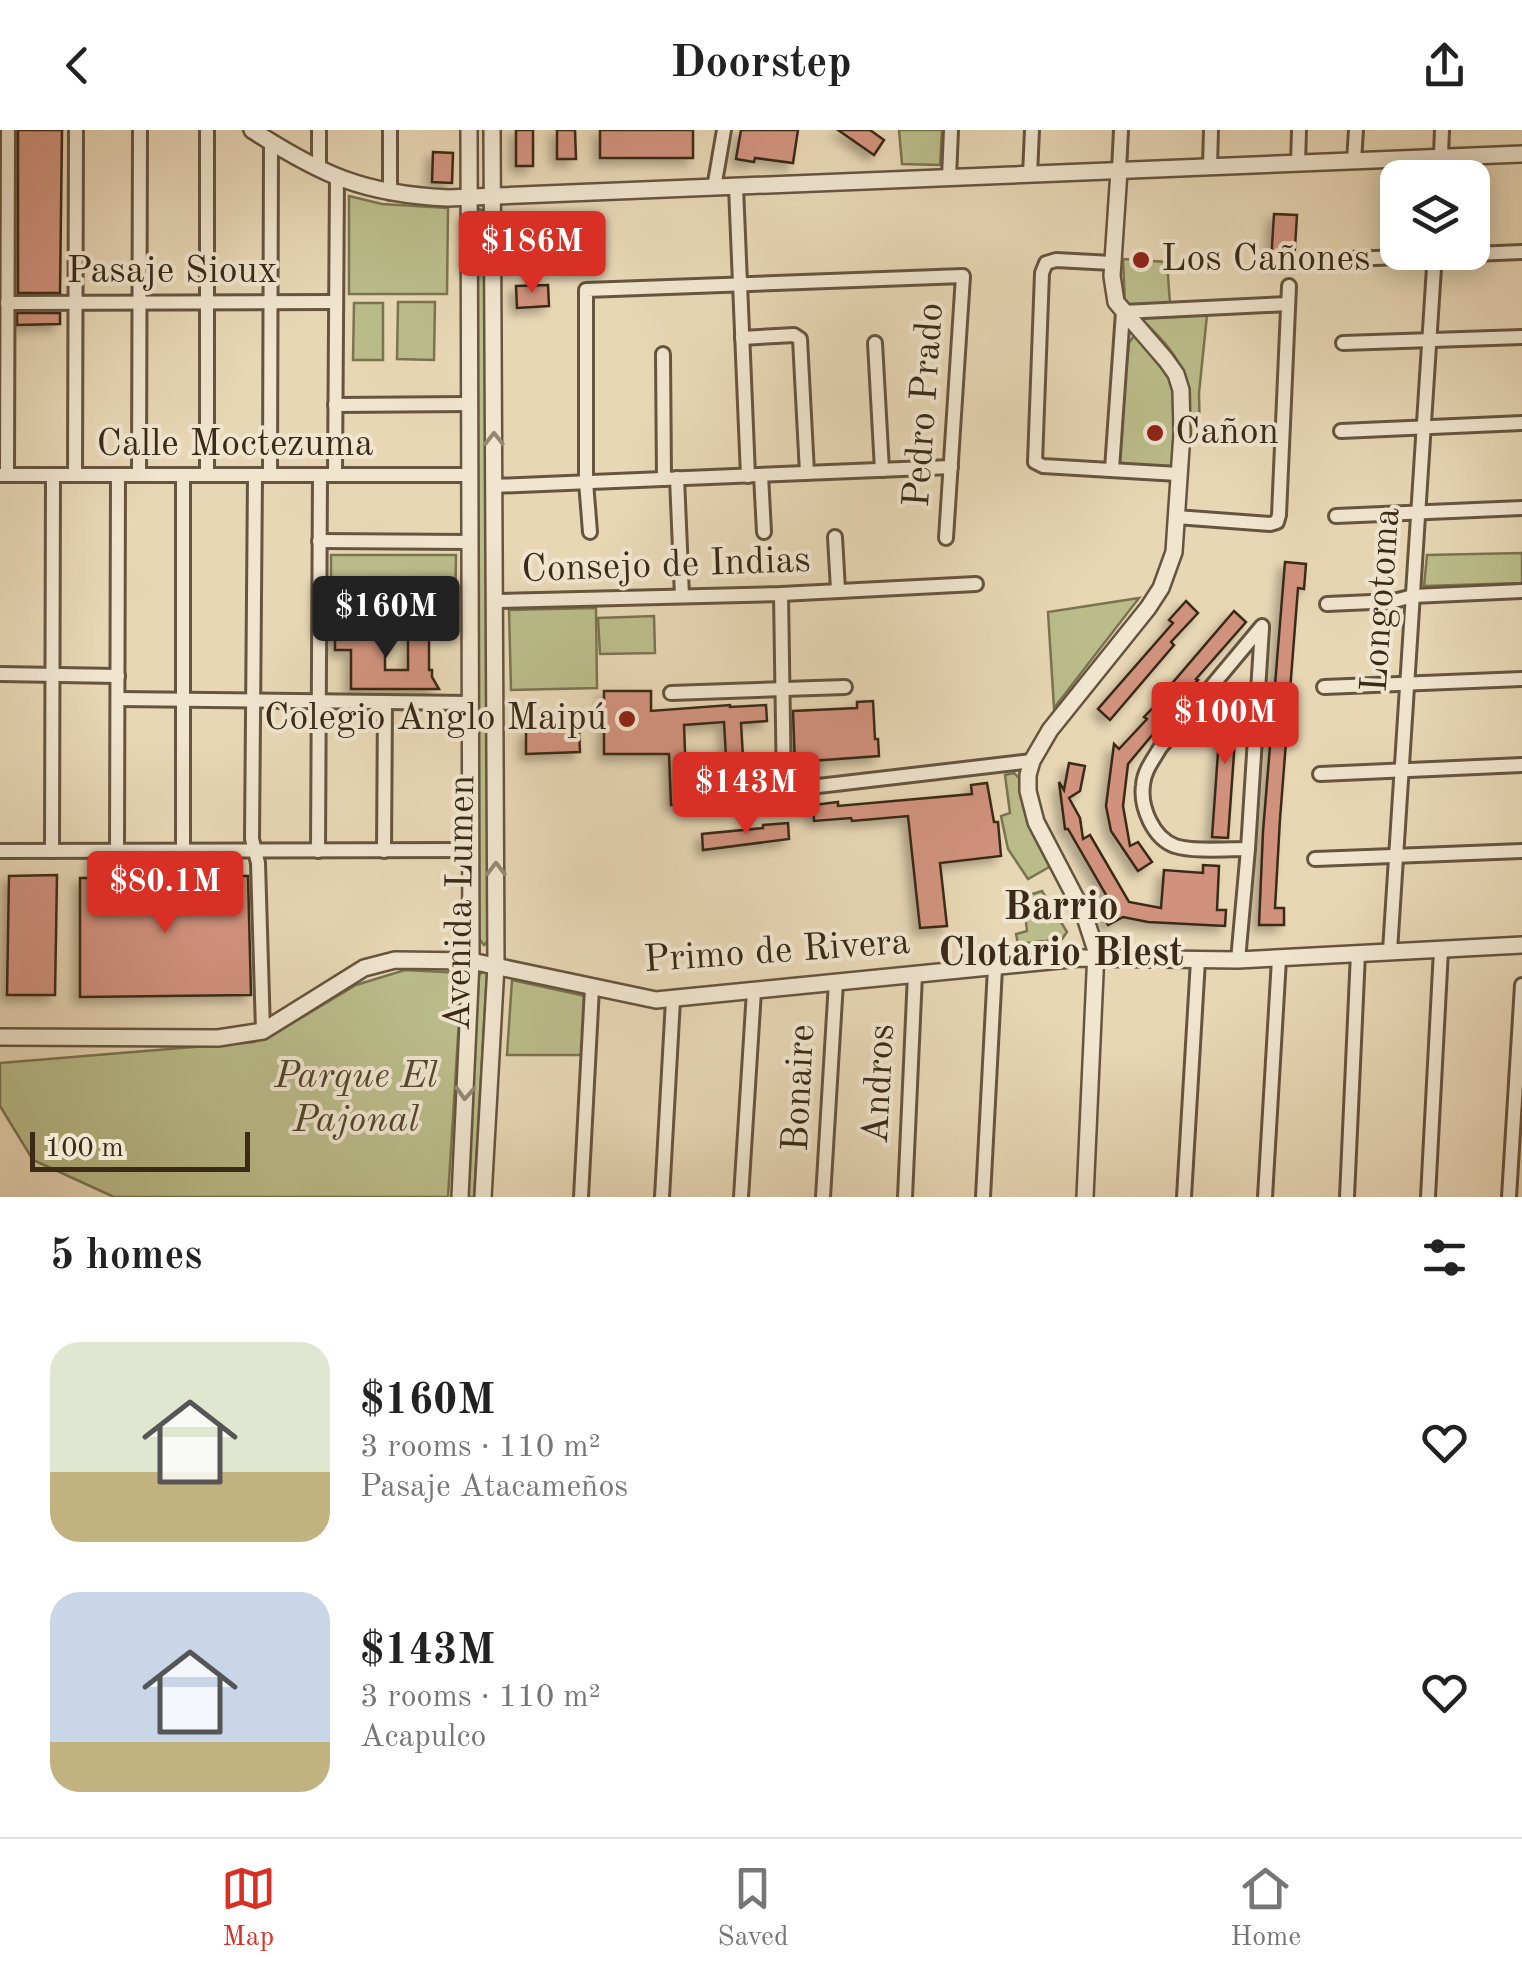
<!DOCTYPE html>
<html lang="en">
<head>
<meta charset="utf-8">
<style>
	:root { --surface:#fff; --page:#f6f6f6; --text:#222; --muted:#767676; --line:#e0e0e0; --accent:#d93025 }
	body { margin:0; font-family:"Old Standard TT",serif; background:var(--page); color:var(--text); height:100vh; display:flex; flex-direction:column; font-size:38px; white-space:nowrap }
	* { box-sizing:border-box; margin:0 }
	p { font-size:32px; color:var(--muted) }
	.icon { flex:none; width:55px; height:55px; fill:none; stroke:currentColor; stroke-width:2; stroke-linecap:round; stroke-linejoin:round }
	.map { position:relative; height:1067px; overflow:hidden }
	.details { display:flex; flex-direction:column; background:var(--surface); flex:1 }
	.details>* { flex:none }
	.tools { position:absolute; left:1380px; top:30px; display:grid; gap:20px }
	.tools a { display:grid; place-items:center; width:110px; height:110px; border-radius:20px; background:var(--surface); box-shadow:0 5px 25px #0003; font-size:50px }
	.scale { position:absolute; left:30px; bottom:25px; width:220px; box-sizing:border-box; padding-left:10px; border:5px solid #3a2a17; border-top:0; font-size:28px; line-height:35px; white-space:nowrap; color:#3a2a17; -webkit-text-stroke:8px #f0e5cf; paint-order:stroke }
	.price { position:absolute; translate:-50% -85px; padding:0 22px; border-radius:10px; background:var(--accent); color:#fff; font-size:32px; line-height:65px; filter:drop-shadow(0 2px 5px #0008) }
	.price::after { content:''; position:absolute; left:50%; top:60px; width:30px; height:22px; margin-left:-15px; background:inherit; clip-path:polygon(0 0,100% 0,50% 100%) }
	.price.active { background:#222; color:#fff }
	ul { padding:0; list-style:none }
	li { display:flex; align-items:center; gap:30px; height:250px; padding:0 50px }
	li span { display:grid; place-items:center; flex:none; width:280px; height:200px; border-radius:30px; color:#555 }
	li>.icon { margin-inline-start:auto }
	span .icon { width:120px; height:120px; fill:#fffc; stroke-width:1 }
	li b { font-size:42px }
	h2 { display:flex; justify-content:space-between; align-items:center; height:120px; padding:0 50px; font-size:42px }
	header { display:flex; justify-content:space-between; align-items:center; height:130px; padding:0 50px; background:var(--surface); font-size:45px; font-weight:600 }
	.tabs { display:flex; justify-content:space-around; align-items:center; height:140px; border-top:2px solid var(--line); background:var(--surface); font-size:28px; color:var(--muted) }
	.tabs a { display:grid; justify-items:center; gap:5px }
	.tabs .active { color:var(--accent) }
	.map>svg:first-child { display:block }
	.green { fill:#babd8a; stroke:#7a7450; stroke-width:2.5 }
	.building { fill:#d1927d; stroke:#3a2a17; stroke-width:2.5; filter:url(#shadow) }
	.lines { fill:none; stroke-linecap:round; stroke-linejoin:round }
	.minor-casing { stroke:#66553e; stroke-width:18 }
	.tertiary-casing { stroke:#66553e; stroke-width:20 }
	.minor { stroke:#f0e5cf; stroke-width:12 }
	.tertiary { stroke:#f0e5cf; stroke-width:15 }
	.oneway { stroke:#958873 }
	.poi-dot { fill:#8f2418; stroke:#f0e5cf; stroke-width:4 }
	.labels { text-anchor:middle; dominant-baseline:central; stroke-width:8; stroke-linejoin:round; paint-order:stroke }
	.poi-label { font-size:38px; fill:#3a2a17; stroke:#f0e5cf; text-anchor:start }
	.street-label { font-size:38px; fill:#3a2a17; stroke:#f0e5cf }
	.park-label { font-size:38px; font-style:italic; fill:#54472e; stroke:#f0e5cf }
	.neighbourhood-label { font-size:40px; font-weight:bold; fill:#3a2a17; stroke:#f0e5cf }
</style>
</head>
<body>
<header><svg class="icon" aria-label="back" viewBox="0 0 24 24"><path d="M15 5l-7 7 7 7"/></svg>Doorstep<svg class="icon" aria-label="share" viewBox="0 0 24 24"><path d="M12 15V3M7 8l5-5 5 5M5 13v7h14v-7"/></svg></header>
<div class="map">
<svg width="1522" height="1067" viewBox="0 0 1522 1067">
	<defs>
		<filter id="shadow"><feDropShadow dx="-6" dy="6" stdDeviation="5" flood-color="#0004"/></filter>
	</defs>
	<rect width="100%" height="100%" fill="#e8d7b5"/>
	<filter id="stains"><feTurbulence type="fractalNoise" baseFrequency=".002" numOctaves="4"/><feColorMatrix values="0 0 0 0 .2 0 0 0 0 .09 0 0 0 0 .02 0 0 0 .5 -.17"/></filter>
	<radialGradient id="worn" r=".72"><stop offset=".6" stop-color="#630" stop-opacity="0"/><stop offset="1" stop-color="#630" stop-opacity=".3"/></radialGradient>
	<!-- green -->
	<g class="green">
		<polygon points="899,0 942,0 940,35 902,34"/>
		<polygon points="349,66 382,74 448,78 447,164 349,164"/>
		<polygon points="475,78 486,81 489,810 484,815 477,806"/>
		<path d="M1123 129 1167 132 1171 187 1207 185 1199 263 1200 310 1189 309C1189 293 1190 277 1188 261 1184 225 1150 197 1125 174Z"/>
		<polygon points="398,172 435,172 434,230 397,229"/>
		<polygon points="354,173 383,173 383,230 353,230"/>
		<polygon points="1135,204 1167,242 1177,276 1173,335 1161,339 1116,336 1129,213"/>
		<polygon points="1522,423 1522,453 1424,456 1427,425"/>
		<polygon points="331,425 456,425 455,491 331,490"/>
		<polygon points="1139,468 1054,578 1048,482"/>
		<polygon points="596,478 597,558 511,560 509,480"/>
		<polygon points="654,486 655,523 600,524 598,488"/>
		<polygon points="1014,643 1024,653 1051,736 1028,749 1008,719 1001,686 1010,683 1005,645"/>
		<polygon points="1042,761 1067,802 1062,809 1018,814 1016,804 1027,801 1023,767"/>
		<polygon points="405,840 462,843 448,1067 114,1067 33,1030 0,976 0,933 254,912 279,901 356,855"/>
		<polygon points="483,841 487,844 474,1067 466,1067 479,845"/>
		<polygon points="512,850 585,866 582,925 507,925"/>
	</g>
	<!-- building -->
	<g class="building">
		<polygon points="18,0 62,0 60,163 18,163"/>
		<rect x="516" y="0" width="17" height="36"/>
		<polygon points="557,0 575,0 576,29 557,29"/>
		<rect x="600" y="0" width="93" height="28"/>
		<polygon points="741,0 798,0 793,33 755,28 754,32 736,29"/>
		<polygon points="838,0 870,0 884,10 874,25"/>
		<polygon points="433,22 453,23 452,53 432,52"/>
		<polygon points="1274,84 1297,85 1294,133 1271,132"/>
		<polygon points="548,155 549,176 517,178 516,156"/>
		<polygon points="17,183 60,183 60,194 17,195"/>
		<polygon points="1285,432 1306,434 1304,459 1298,458 1280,689 1275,778 1284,778 1284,795 1259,795 1263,702"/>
		<polygon points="1186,471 1198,483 1171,512 1174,515 1110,590 1098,579 1173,493 1169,490"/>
		<polygon points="1234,481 1246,492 1196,549 1198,550 1171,578 1173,580 1128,634 1123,676 1130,716 1138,712 1152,732 1138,741 1111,701 1106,676 1114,614 1119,619 1147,589 1144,587 1171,559 1169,557"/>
		<polygon points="335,498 354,498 354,503 385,503 385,540 408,540 408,499 429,499 429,540 432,540 432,547 439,559 351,559 351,520 335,520"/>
		<polygon points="604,561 651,561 651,581 730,575 730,577 766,575 767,591 741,593 745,661 728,662 724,592 684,595 687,674 671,675 669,624 604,624"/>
		<polygon points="1222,566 1238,567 1228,708 1212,707"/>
		<polygon points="873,571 875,609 878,609 879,626 811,631 811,635 795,636 793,581 857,578 857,572"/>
		<polygon points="579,599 580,622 526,624 526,601"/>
		<polygon points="1069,633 1085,636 1080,661 1069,668 1080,688 1083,709 1090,705 1129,772 1161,778 1164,740 1203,743 1203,735 1219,736 1217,780 1226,780 1225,796 1148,792 1123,787 1108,795 1101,782 1113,777 1068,699 1065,699 1059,652 1064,660"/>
		<polygon points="987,653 994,692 998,692 1001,726 940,733 947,796 920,798 908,686 852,691 851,688 814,691 813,675 838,672 838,676 972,664 971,655"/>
		<polygon points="788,693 789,709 703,720 702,704 763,698 763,695"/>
		<polygon points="57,745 55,865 7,865 9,746"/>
		<polygon points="173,745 248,746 251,865 80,867 80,748 144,748 144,746"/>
	</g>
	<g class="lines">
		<!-- minor casing -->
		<g class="minor-casing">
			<g id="minor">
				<polyline points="319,0 319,39"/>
				<polyline points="390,0 390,63"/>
				<polyline points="1354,31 1356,0"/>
				<polyline points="1298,34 1299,0"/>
				<polyline points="1210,37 1211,0"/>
				<polyline points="1119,41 1121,0"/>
				<polyline points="1030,45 1032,0"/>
				<polyline points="949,48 951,0"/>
				<polyline points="1440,48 1442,0"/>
				<polyline points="736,57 748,346"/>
				<polyline points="714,58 724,0"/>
				<polyline points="1350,129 1522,122"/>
				<polyline points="1112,133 1056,130 1046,133 1042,143 1035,332 1043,336 1178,344"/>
				<polyline points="7,173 336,172"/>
				<polyline points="742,208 794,205 800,209 807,343"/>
				<polyline points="875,213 882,340"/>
				<polyline points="1343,213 1522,207"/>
				<polyline points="663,224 664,349"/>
				<polyline points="335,275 470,274"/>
				<polyline points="1341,301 1522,293"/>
				<polyline points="1112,339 1123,182 1288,174"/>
				<polyline points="0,345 470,345"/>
				<polyline points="7,345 8,0"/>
				<polyline points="75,345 76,0"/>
				<polyline points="139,345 140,0"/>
				<polyline points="207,345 207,0"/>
				<polyline points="255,345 252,709 258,733 263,901"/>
				<polyline points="270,345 271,12"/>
				<polyline points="335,345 337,48"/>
				<polyline points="761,345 764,402"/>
				<polyline points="677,348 682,466"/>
				<polyline points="494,356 951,337"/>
				<polyline points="1336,386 1522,378"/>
				<polyline points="1176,387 1270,394 1277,392 1279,385 1289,156"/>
				<polyline points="590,402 586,352 586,160 963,146 946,408"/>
				<polyline points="835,407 838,460"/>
				<polyline points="319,411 470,412"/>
				<polyline points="781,464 784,660"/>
				<polyline points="496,471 781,464 976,454"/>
				<polyline points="1327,474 1394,471 1413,466 1522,461"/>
				<polyline points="0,544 118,546"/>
				<polyline points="1324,557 1522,549"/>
				<polyline points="671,563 845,557"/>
				<polyline points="118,569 471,573"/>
				<polyline points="711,635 711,672 718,678 770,675 784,660 1032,631"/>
				<polyline points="1320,644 1522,635"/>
				<path d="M1248 719C1227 719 1194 722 1175 716 1153 708 1140 677 1143 655 1144 641 1153 630 1160 618L1262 496"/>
				<polyline points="0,721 471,720"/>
				<polyline points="52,721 53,345"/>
				<polyline points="117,721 118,345"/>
				<polyline points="183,721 183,345"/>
				<polyline points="318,721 320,345"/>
				<polyline points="384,721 385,572"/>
				<polyline points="1315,729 1522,721"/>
				<polyline points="1390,821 1435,122"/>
				<polyline points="1238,830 1248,719 1262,498"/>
				<polyline points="581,1067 592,858"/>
				<polyline points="662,1067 673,870"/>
				<polyline points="741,1067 754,861"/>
				<polyline points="823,1067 836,852"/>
				<polyline points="905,1067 915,844"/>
				<polyline points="983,1067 995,838"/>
				<polyline points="1184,1067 1198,830"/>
				<polyline points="1265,1067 1279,829"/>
				<polyline points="1347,1067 1358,823"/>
				<polyline points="1428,1067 1441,820"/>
				<polyline points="1509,1067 1522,855"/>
			</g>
		</g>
		<!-- tertiary casing -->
		<g class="tertiary-casing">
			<g id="tertiary">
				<path d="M252 0C322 45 363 64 448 68L1522 24"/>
				<polyline points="0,907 218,908 263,901 364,838 395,830 471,831 656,870 1080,828 1238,830 1522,815"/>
				<polyline points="460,1067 471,831 469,0"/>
				<polyline points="483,1067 496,836 492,0"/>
				<polyline points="1085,1067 1096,821 1084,784 1036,692 1028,661 1028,645 1032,631 1050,600 1148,478 1161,458 1174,422 1182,303 1181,260 1176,244 1166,230 1116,172 1112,146 1119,41"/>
			</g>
		</g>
		<!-- minor -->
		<use href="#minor" class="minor"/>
		<!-- tertiary -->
		<use href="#tertiary" class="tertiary"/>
	</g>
	<!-- one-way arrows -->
	<defs><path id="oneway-chevron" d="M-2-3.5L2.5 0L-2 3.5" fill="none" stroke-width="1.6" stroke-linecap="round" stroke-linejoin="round" transform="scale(2.5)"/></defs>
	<g class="oneway">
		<use href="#oneway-chevron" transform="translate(494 309) rotate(-90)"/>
		<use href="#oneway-chevron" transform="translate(496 739) rotate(-90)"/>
		<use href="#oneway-chevron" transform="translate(465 963) rotate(93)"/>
	</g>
	<!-- markers -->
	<g class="poi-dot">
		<circle cx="1141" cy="130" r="10"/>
		<circle cx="1155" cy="303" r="10"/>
		<circle cx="627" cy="589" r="10"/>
	</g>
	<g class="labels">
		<!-- poi labels -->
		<g class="poi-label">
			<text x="1161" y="130">Los Cañones</text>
			<text x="1175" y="303">Cañon</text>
			<text x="607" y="589" text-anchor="end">Colegio Anglo Maipú</text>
		</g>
		<!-- street labels -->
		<g class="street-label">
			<text x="172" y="142">Pasaje Sioux</text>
			<text transform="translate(925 275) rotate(-86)">Pedro Prado</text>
			<text x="235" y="315">Calle Moctezuma</text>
			<text transform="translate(666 436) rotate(-2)">Consejo de Indias</text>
			<text transform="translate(1382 470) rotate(-86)">Longotoma</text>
			<text transform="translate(461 773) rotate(-89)">Avenida Lumen</text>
			<text transform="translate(777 822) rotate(-4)">Primo de Rivera</text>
			<text transform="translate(880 954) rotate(-87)">Andros</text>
			<text transform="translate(800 958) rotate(-87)">Bonaire</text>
		</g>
		<!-- park labels -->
		<g class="park-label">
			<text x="356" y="947">Parque El<tspan x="356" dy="44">Pajonal</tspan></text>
		</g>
		<!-- neighbourhood labels -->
		<g class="neighbourhood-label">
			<text x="1061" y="779">Barrio<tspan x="1061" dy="46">Clotario Blest</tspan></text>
		</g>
	</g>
	<rect width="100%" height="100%" filter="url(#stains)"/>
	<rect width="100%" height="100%" fill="url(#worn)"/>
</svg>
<div class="tools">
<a><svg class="icon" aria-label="layers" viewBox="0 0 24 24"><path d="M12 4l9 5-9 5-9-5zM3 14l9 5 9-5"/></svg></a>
</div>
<div class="scale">100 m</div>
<b class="price" style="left:532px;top:166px">$186M</b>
<b class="price active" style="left:386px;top:531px">$160M</b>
<b class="price" style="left:1225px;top:637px">$100M</b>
<b class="price" style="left:746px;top:707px">$143M</b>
<b class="price" style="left:165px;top:806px">$80.1M</b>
</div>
<section class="details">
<h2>5 homes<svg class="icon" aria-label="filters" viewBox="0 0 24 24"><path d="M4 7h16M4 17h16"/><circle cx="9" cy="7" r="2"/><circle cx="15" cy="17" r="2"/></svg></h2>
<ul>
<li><span style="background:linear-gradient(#dfe7d0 65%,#c2b280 0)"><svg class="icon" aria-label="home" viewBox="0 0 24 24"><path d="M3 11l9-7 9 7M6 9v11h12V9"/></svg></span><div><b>$160M</b><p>3 rooms · 110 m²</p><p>Pasaje Atacameños</p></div><svg class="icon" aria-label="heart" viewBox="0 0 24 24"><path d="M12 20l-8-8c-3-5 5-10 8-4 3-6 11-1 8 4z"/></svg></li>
<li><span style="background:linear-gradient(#c9d6e8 75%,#c2b280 0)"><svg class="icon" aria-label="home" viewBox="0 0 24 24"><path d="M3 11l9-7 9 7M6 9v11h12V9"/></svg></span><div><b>$143M</b><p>3 rooms · 110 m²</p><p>Acapulco</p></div><svg class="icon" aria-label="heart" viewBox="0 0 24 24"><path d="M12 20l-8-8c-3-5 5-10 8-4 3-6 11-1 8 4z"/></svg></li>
</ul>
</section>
<nav class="tabs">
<a class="active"><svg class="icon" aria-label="map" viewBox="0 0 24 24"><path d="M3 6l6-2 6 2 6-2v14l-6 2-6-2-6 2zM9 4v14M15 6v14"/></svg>Map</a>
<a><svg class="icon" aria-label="saved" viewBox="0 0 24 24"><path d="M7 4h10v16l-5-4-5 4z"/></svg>Saved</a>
<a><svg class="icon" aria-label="home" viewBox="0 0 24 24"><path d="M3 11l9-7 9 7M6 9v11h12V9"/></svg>Home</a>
</nav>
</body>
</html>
